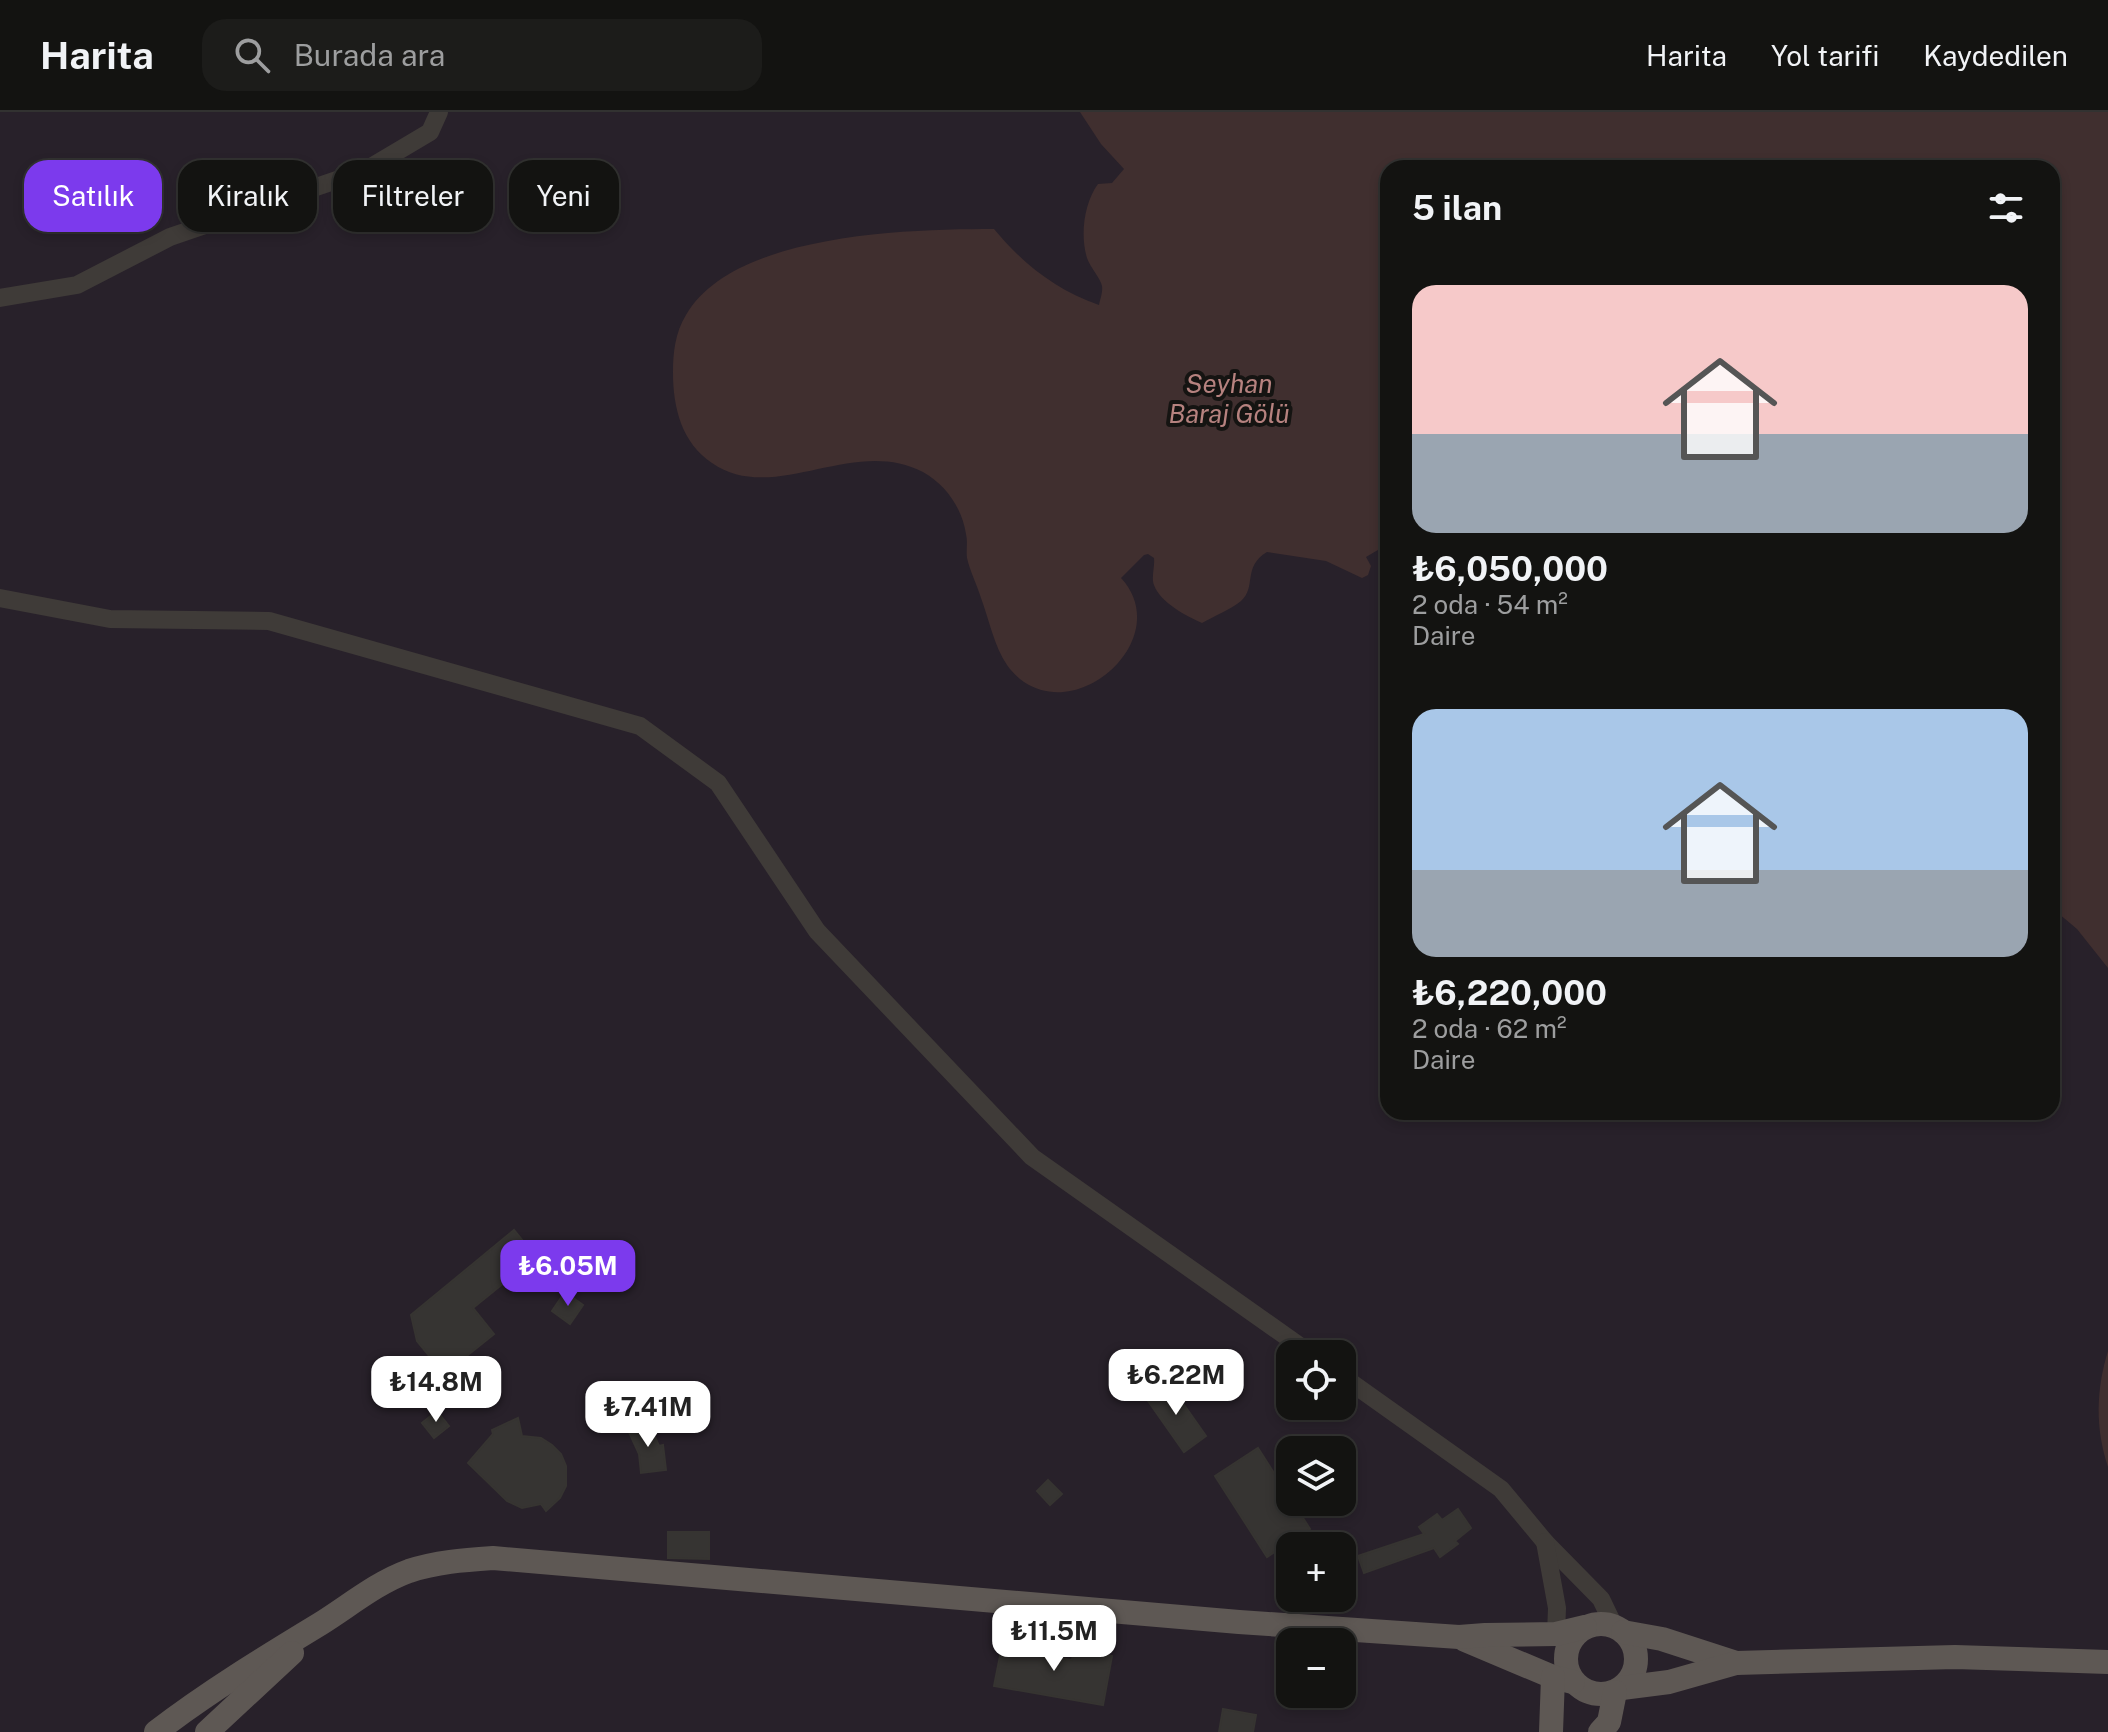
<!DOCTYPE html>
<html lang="tr">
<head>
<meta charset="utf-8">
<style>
	:root { --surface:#131311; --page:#1c1c1a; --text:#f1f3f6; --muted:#9d9e9f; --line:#323231; --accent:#7c3aed }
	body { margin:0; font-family:"Public Sans",sans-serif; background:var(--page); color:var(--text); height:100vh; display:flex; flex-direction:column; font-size:30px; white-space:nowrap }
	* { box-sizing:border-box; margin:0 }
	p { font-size:26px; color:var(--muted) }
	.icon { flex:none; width:44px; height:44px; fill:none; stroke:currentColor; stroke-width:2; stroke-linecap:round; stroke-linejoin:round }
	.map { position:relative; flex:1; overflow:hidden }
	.details { position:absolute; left:1380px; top:48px; width:680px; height:960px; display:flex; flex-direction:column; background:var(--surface); border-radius:24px; box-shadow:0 4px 12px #0003,0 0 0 2px var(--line) }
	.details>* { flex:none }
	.guide { position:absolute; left:24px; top:48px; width:760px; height:72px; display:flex; gap:16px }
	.tools { position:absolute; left:1276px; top:1228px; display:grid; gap:16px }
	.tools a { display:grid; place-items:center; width:80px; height:80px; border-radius:16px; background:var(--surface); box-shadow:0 4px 12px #0003,0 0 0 2px var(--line); font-size:40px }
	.price { position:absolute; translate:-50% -68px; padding:0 18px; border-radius:16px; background:#fff; color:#222; font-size:26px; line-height:52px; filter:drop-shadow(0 2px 4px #0008) }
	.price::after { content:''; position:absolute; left:50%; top:48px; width:24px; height:18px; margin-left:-12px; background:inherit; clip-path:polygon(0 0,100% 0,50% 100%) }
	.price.current { background:var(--accent); color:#fff }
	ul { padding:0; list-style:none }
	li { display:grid; align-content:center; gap:16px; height:424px; padding:0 32px }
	li span { display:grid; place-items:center; height:248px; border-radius:24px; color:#555 }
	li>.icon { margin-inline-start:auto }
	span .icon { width:144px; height:144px; fill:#fffc; stroke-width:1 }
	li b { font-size:34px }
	h2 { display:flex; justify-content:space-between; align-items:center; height:96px; padding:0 32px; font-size:34px }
	.tag { padding:0 28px; border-radius:24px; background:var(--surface); box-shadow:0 4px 12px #0003,0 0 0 2px var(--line); font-size:28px; line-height:72px }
	.tag.current { background:var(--accent); color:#fff }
	header { display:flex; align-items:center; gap:48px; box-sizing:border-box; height:112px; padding:0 40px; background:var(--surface); border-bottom:2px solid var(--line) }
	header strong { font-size:38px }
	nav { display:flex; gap:44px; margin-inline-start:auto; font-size:28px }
	.search { width:560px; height:72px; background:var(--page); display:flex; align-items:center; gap:20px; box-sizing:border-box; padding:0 28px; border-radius:24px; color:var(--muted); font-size:30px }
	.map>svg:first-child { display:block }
	.green { fill:#28212a; fill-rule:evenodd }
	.water { fill:#402f2f }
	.building { fill:#363432; stroke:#363431; stroke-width:2 }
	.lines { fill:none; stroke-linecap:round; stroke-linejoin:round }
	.minor { stroke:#3f3b38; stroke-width:18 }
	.major { stroke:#5e5854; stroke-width:24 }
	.labels { text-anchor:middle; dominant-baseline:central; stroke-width:8; stroke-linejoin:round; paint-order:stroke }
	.water-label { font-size:26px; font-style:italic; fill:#b6827f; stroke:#151412 }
</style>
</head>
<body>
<header>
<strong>Harita</strong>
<div class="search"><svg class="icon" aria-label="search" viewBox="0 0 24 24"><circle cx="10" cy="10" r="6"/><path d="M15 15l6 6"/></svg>Burada ara</div>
<nav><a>Harita</a><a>Yol tarifi</a><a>Kaydedilen</a></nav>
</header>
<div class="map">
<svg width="2108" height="1620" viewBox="0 0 2108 1620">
	<rect width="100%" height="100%" fill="#191917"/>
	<!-- green -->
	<path class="green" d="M0 0H2108V1620H0ZM1388 56H2052V1000H1388ZM1290 1242H1342V1294H1290ZM1290 1338H1342V1390H1290ZM1290 1434H1342V1486H1290ZM1290 1530H1342V1582H1290Z"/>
	<!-- water -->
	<g class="water">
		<path d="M1080 0H2108V856L2077 817 2052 796V56H1388V432L1366 445 1371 454 1368 463 1362 466 1326 449 1267 440C1242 455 1257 475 1241 489 1230 498 1214 504 1202 511 1186 504 1160 490 1154 473 1151 466 1155 454 1154 446L1148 442 1144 443 1121 466C1174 523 1084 610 1024 570 1018 566 1012 560 1007 553 994 534 989 507 981 486 977 473 970 459 967 446 966 438 968 430 966 422 962 396 946 373 923 360 853 323 774 394 712 351 682 331 673 296 673 261 673 241 675 221 686 203 733 121 910 117 994 117 1023 152 1056 178 1099 193 1100 188 1103 180 1102 174 1101 167 1090 155 1087 146 1080 123 1084 91 1098 72L1112 71 1124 57 1101 32Z"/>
		<path d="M1388 577V651C1381 625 1379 604 1388 577Z"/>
		<path d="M2108 1239V1355C2095 1316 2096 1278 2108 1239Z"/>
	</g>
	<!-- building -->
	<g class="building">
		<polygon points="514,1118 536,1145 473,1196 494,1222 444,1262 417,1229 411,1203"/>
		<polygon points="565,1180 583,1193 570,1212 552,1199"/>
		<polygon points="1168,1270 1206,1324 1184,1340 1146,1286"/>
		<polygon points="437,1299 449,1314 434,1326 422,1311"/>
		<polygon points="518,1306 522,1324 541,1326 552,1333 561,1342 566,1354 566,1374 560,1386 546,1399 541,1392 522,1396 507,1389 468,1351 493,1322 492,1318"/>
		<polygon points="648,1309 659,1334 663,1333 666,1358 641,1361 639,1342 628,1318"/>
		<polygon points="1258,1336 1290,1386 1290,1390 1293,1390 1310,1417 1267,1445 1215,1364"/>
		<polygon points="1048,1368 1062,1382 1050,1393 1037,1379"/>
		<polygon points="1458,1397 1471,1416 1455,1429 1458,1432 1440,1445 1434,1436 1364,1461 1358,1444 1424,1422 1419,1415 1437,1402 1442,1408"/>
		<polygon points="668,1420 709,1420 709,1447 668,1446"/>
		<polygon points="1003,1529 1045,1536 1043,1543 1072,1548 1074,1537 1112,1544 1103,1593 994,1574"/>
		<polygon points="1223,1597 1256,1603 1253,1620 1219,1620"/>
	</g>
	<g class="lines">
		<!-- minor -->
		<g class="minor">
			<polyline points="0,186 77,173 170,125 366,58 430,20 439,0"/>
			<polyline points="0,486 110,507 269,509 640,614 718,671 817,819 1032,1045 1311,1242"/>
			<polyline points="1342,1264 1501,1377 1545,1430 1601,1487 1614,1514"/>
			<polyline points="1545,1430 1557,1496 1556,1522"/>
		</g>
		<!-- major -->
		<g class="major">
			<circle cx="1601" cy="1547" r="35"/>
			<polyline points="1623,1520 1662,1527 1736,1551"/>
			<polyline points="1465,1528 1553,1565 1573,1570"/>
			<polyline points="1622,1576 1669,1570 1736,1551 1955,1545 2108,1550"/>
			<path d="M156 1620C208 1580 264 1546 320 1512 349 1494 376 1471 409 1459 436 1450 464 1448 493 1446L1239 1510 1459 1525 1485 1523 1556 1522 1585 1515"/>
			<polyline points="207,1620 292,1541"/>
			<polyline points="1551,1620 1553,1565"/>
			<polyline points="1600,1620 1609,1610 1615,1580"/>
		</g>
	</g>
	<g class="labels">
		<!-- water labels -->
		<g class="water-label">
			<text x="1229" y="271">Seyhan<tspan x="1229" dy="30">Baraj Gölü</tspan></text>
		</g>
	</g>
</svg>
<div class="tools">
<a><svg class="icon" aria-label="locate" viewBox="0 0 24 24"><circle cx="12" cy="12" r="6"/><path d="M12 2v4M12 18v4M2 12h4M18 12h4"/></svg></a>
<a><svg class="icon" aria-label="layers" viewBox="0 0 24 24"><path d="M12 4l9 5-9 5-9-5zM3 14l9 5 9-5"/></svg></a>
<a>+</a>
<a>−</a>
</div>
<b class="price current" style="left:568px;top:1196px">₺6.05M</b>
<b class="price" style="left:1176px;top:1305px">₺6.22M</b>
<b class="price" style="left:436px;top:1312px">₺14.8M</b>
<b class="price" style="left:648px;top:1337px">₺7.41M</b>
<b class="price" style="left:1054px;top:1561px">₺11.5M</b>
<div class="guide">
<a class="tag current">Satılık</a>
<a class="tag">Kiralık</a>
<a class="tag">Filtreler</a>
<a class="tag">Yeni</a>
</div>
<section class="details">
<h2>5 ilan<svg class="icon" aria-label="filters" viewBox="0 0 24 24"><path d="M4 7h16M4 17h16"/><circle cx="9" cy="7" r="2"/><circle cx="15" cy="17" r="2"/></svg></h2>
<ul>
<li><span style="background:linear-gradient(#f6c9c9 60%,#9aa5b1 0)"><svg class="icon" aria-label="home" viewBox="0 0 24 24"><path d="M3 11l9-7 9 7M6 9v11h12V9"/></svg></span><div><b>₺6,050,000</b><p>2 oda · 54 m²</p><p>Daire</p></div></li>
<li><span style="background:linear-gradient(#a9c7e8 65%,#9aa5b1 0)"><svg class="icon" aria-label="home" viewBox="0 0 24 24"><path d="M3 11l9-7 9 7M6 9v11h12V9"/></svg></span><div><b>₺6,220,000</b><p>2 oda · 62 m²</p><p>Daire</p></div></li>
</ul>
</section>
</div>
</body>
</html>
